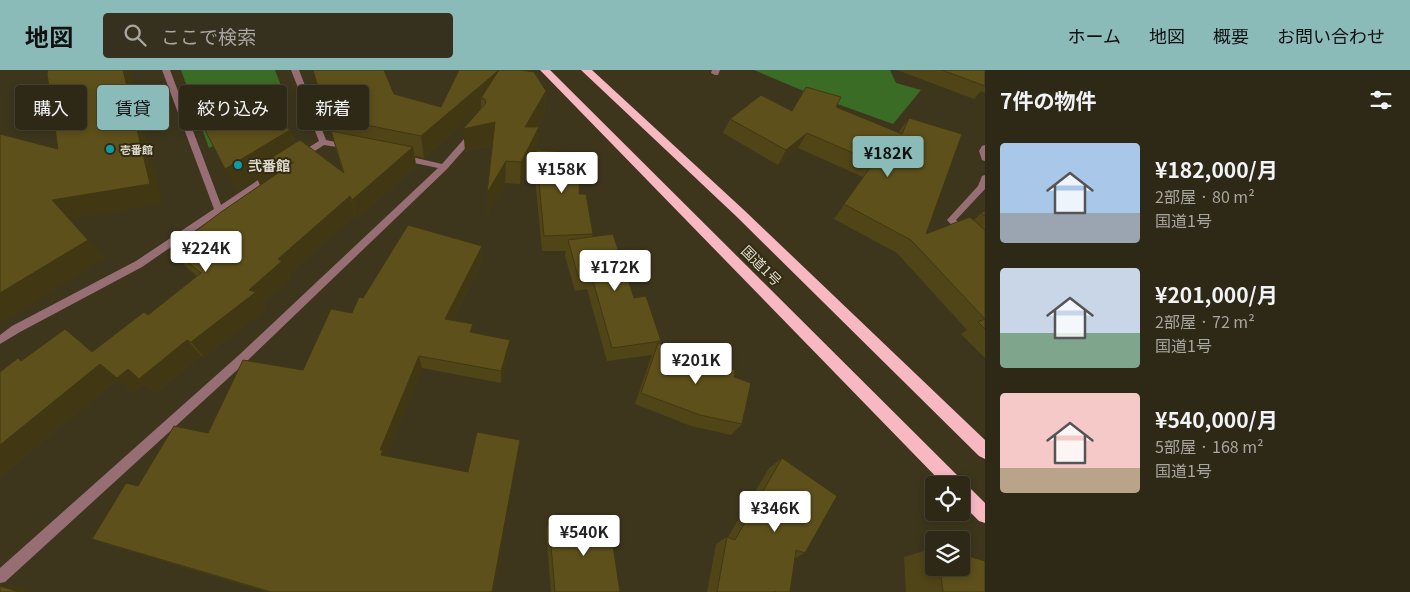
<!DOCTYPE html>
<html lang="ja">
<head>
<meta charset="utf-8">
<style>
	:root { --surface:#2e2816; --page:#36301f; --text:#f1f3f6; --muted:#a7a6a1; --line:#494435; --accent:#8bbbb9 }
	body { margin:0; font-family:Georgia,"Noto Sans JP",serif; background:var(--page); color:var(--text); height:100vh; display:flex; flex-direction:column; font-size:19px; white-space:nowrap }
	* { box-sizing:border-box; margin:0 }
	p { font-size:16px; color:var(--muted) }
	.icon { flex:none; width:28px; height:28px; fill:none; stroke:currentColor; stroke-width:2; stroke-linecap:round; stroke-linejoin:round }
	.map { position:relative; flex:1; overflow:hidden }
	.sheet { display:flex; flex-direction:column; background:var(--surface); width:425px }
	.sheet>* { flex:none }
	.guide { position:absolute; left:15px; top:15px; width:475px; height:45px; display:flex; gap:10px }
	.tools { position:absolute; left:925px; top:406px; display:grid; gap:10px }
	.tools a { display:grid; place-items:center; width:45px; height:45px; border-radius:5px; background:var(--surface); box-shadow:0 2px 8px #0003,0 0 0 1px var(--line); font-size:25px }
	.price { position:absolute; translate:-50% -42px; padding:0 11px; border-radius:5px; background:#fff; color:#222; font-size:16px; line-height:32px; filter:drop-shadow(0 1px 2px #0008) }
	.price::after { content:''; position:absolute; left:50%; top:30px; width:15px; height:11px; margin-left:-8px; background:inherit; clip-path:polygon(0 0,100% 0,50% 100%) }
	.price.selected { background:var(--accent); color:#111 }
	ul { padding:0; list-style:none }
	li { display:flex; align-items:center; gap:15px; height:125px; padding:0 15px }
	li span { display:grid; place-items:center; flex:none; width:140px; height:100px; border-radius:5px; color:#555 }
	li>.icon { margin-inline-start:auto }
	span .icon { width:60px; height:60px; fill:#fffc; stroke-width:1 }
	li b { font-size:21px }
	h2 { display:flex; justify-content:space-between; align-items:center; height:60px; padding:0 15px; font-size:21px }
	.chip { padding:0 18px; border-radius:5px; background:var(--surface); box-shadow:0 2px 8px #0003,0 0 0 1px var(--line); font-size:18px; line-height:45px }
	.chip.selected { background:var(--accent); color:#111 }
	header { display:flex; align-items:center; gap:30px; box-sizing:border-box; height:70px; padding:0 25px; background:var(--accent); color:#111 }
	header strong { font-size:24px }
	nav { display:flex; gap:28px; margin-inline-start:auto; font-size:18px }
	.search { width:350px; height:45px; background:var(--page); display:flex; align-items:center; gap:12px; box-sizing:border-box; padding:0 18px; border-radius:5px; color:var(--muted); font-size:19px }
	main { display:flex; flex:1; min-height:0 }
	.map>svg:first-child { display:block }
	.green { fill:#3b6c25 }
	.lines { fill:none; stroke-linecap:round; stroke-linejoin:round }
	.minor { fill:#986e75; fill-rule:evenodd }
	.trunk { fill:#f8b8c2; fill-rule:evenodd }
	.wall { fill:#504517 }
	.shaded-wall { fill:#413813 }
	.building { fill:#5d501b; stroke:#413813 }
	.culture-dot { fill:#0f9aa8; stroke:#332c13; stroke-width:2 }
	.labels { text-anchor:middle; dominant-baseline:central; stroke-width:4; stroke-linejoin:round; paint-order:stroke }
	.far-poi-label { font-size:11px; font-weight:bold; fill:#dedacb; stroke:#332c13; text-anchor:start }
	.poi-label { font-size:14px; font-weight:bold; fill:#dedacb; stroke:#332c13; text-anchor:start }
	.street-label { font-size:14px; fill:#dedacb; stroke:#332c13 }
</style>
</head>
<body>
<header>
<strong>地図</strong>
<div class="search"><svg class="icon" aria-label="search" viewBox="0 0 24 24"><circle cx="10" cy="10" r="6"/><path d="M15 15l6 6"/></svg>ここで検索</div>
<nav><a>ホーム</a><a>地図</a><a>概要</a><a>お問い合わせ</a></nav>
</header>
<main>
<div class="map">
<svg width="985" height="522" viewBox="0 0 985 522">
	<rect width="100%" height="100%" fill="#3d361d"/>
	<!-- green -->
	<g class="green">
		<polygon points="181,0 275,0 288,34 209,78"/>
		<polygon points="754,0 890,0 896,13 921,20 893,54 818,27"/>
	</g>
	<g class="lines">
		<!-- minor -->
		<g class="minor">
			<polygon points="162,0 170,0 221,135 267,104 270,103 274,106 142,197 20,262 0,274 0,265 12,256 136,191 214,139"/>
			<polygon points="291,0 299,0 326,70 350,75 350,79 324,75 304,88 298,88 298,84 319,71"/>
			<polygon points="712,0 720,0 718,5 715,5 711,3"/>
			<polygon points="474,60 478,63 477,65 447,99 247,291 5,512 0,513 0,498 239,285 438,98 400,90 400,86 403,85 442,94 471,61"/>
			<polygon points="985,75 985,91 982,90 979,81 982,76"/>
			<polygon points="985,105 985,119 956,150 966,161 962,164 959,163 947,150 978,116 982,106"/>
		</g>
		<!-- trunk -->
		<g class="trunk">
			<polygon points="540,0 550,0 961,409 962,413 967,415 985,433 985,453 979,451 961,433 961,415 944,415"/>
			<polygon points="581,0 592,0 745,141 985,370 985,389 979,386 737,147"/>
		</g>
	</g>
	<!-- wall -->
	<g class="wall">
		<polygon points="313,0 441,37 459,0 546,21 544,44 537,57 537,80 579,124 593,164 592,167 634,228 661,271 660,273 734,307 742,354 731,365 691,356 635,334 652,285 607,291 587,219 575,221 565,186 566,181 542,181 534,97 535,83 520,114 505,113 487,145 492,75 465,81 481,38 424,88 415,86 416,96 357,148 356,144 289,204 291,208 263,233 266,238 204,287 201,285 156,323 144,314 134,322 117,309 0,407 0,302 22,291 93,281 148,245 197,206 185,196 172,179 260,115 257,108 236,120 290,60 295,73 343,103"/>
		<polygon points="897,0 985,0 985,23 981,21 974,29"/>
		<polygon points="836,37 898,63 909,48 926,164 974,150 981,143 985,141 985,288 961,264 967,260 897,183 834,149 863,107 798,78 778,95 723,63 730,49"/>
		<polygon points="482,190 453,250 473,254 473,263 509,283 501,313 422,298 386,386 468,402 520,370 493,522 268,522 110,475 92,469 138,416 208,363 303,300 352,243"/>
		<polygon points="782,388 805,483 795,488 790,522 707,522 716,474 727,467 728,467 769,398"/>
		<polygon points="549,452 620,522 551,522 546,460"/>
		<polygon points="934,478 934,498 961,498 985,522 906,522 904,487"/>
	</g>
	<!-- shaded-wall -->
	<g class="shaded-wall">
		<polygon points="123,0 130,0 163,134 70,149 105,188 0,254 0,223"/>
		<polygon points="499,0 485,29 481,28 481,38 424,88 421,66"/>
		<polygon points="546,21 544,44 524,79 525,57"/>
		<polygon points="495,52 495,74 465,81 463,59"/>
		<polygon points="539,57 537,80 520,114 521,92"/>
		<polygon points="290,60 298,82 294,92 261,117 257,108 236,120 225,99"/>
		<polygon points="807,63 798,78 778,95 786,80"/>
		<polygon points="413,77 416,96 357,148 352,130"/>
		<polygon points="506,91 505,113 487,145 487,123"/>
		<polygon points="350,126 356,144 289,204 291,208 263,233 266,238 204,287 191,272 249,220 278,189"/>
		<polygon points="482,176 482,190 447,262 445,249"/>
		<polygon points="473,254 473,267 470,262"/>
		<polygon points="187,270 201,285 156,323 144,314 134,322 117,309 0,407 0,375 100,294 128,299"/>
		<polygon points="510,270 509,283 501,313 501,301"/>
		<polygon points="419,286 422,298 386,387 381,385 380,380"/>
		<polygon points="520,370 493,522 492,522"/>
		<polygon points="0,514 22,519 33,522 19,522 0,516"/>
	</g>
	<!-- building -->
	<g class="building">
		<polygon points="48,0 123,0 150,114 52,130 88,170 0,223 0,64 58,79 47,4"/>
		<polygon points="313,0 384,0 394,24 441,37 459,0 520,0 534,2 546,21 525,57 539,57 521,92 506,91 487,123 495,52 463,59 486,33 485,29 481,28 499,0 421,66 327,47"/>
		<polygon points="942,0 985,0 985,16"/>
		<polygon points="806,17 841,27 836,37 902,64 909,48 962,64 926,164 970,147 985,160 985,249 911,170 844,134 874,92 807,63 786,80 730,49 761,25 792,41"/>
		<polygon points="254,33 290,60 225,99 205,60"/>
		<polygon points="331,61 413,77 352,130 350,126 278,189 282,191 249,220 256,222 191,272 187,270 139,309 128,299 117,308 100,294 0,375 0,302 18,288 21,291 65,259 92,282 144,242 148,245 201,203 172,179 221,142 294,92 253,99 300,70 344,103"/>
		<polygon points="536,80 581,83 579,124 586,124 593,164 544,166"/>
		<polygon points="985,141 985,146 981,143"/>
		<polygon points="408,155 482,176 445,249 473,254 470,262 510,270 501,301 419,286 380,380 383,380 381,385 468,402 477,362 520,370 492,522 271,522 92,469 126,413 138,416 174,356 208,363 243,290 303,300 331,239 352,243 359,227 363,228"/>
		<polygon points="613,164 634,228 646,226 661,271 612,278 591,204 578,206 568,170"/>
		<polygon points="985,249 985,259 978,252"/>
		<polygon points="658,273 735,300 734,307 751,313 742,354 700,345 641,323"/>
		<polygon points="782,388 837,426 805,483 796,480 790,522 776,522 774,521 774,522 717,522 727,467 735,470"/>
		<polygon points="609,449 620,522 555,522 549,452"/>
		<polygon points="961,484 985,491 985,522 943,522 940,498 961,498"/>
		<polygon points="0,516 19,522 0,522"/>
	</g>
	<!-- markers -->
	<g class="culture-dot">
		<circle cx="110" cy="79" r="5"/>
		<circle cx="238" cy="95" r="5"/>
	</g>
	<g class="labels">
		<!-- far-poi labels -->
		<g class="far-poi-label">
			<text x="120" y="79">壱番館</text>
		</g>
		<!-- poi labels -->
		<g class="poi-label">
			<text x="248" y="95">弐番館</text>
		</g>
		<!-- street labels -->
		<g class="street-label">
			<text transform="translate(762 195) rotate(45)">国道1号</text>
		</g>
	</g>
</svg>
<div class="tools">
<a><svg class="icon" aria-label="locate" viewBox="0 0 24 24"><circle cx="12" cy="12" r="6"/><path d="M12 2v4M12 18v4M2 12h4M18 12h4"/></svg></a>
<a><svg class="icon" aria-label="layers" viewBox="0 0 24 24"><path d="M12 4l9 5-9 5-9-5zM3 14l9 5 9-5"/></svg></a>
</div>
<b class="price selected" style="left:888px;top:108px">¥182K</b>
<b class="price" style="left:562px;top:124px">¥158K</b>
<b class="price" style="left:206px;top:203px">¥224K</b>
<b class="price" style="left:615px;top:222px">¥172K</b>
<b class="price" style="left:696px;top:315px">¥201K</b>
<b class="price" style="left:775px;top:463px">¥346K</b>
<b class="price" style="left:584px;top:487px">¥540K</b>
<div class="guide">
<a class="chip">購入</a>
<a class="chip selected">賃貸</a>
<a class="chip">絞り込み</a>
<a class="chip">新着</a>
</div>
</div>
<section class="sheet">
<h2>7件の物件<svg class="icon" aria-label="filters" viewBox="0 0 24 24"><path d="M4 7h16M4 17h16"/><circle cx="9" cy="7" r="2"/><circle cx="15" cy="17" r="2"/></svg></h2>
<ul>
<li><span style="background:linear-gradient(#a9c7e8 70%,#9aa5b1 0)"><svg class="icon" aria-label="home" viewBox="0 0 24 24"><path d="M3 11l9-7 9 7M6 9v11h12V9"/></svg></span><div><b>¥182,000/月</b><p>2部屋 · 80 m²</p><p>国道1号</p></div></li>
<li><span style="background:linear-gradient(#c9d6e8 65%,#7fa58c 0)"><svg class="icon" aria-label="home" viewBox="0 0 24 24"><path d="M3 11l9-7 9 7M6 9v11h12V9"/></svg></span><div><b>¥201,000/月</b><p>2部屋 · 72 m²</p><p>国道1号</p></div></li>
<li><span style="background:linear-gradient(#f6c9c9 75%,#b9a48a 0)"><svg class="icon" aria-label="home" viewBox="0 0 24 24"><path d="M3 11l9-7 9 7M6 9v11h12V9"/></svg></span><div><b>¥540,000/月</b><p>5部屋 · 168 m²</p><p>国道1号</p></div></li>
</ul>
</section>
</main>
</body>
</html>
